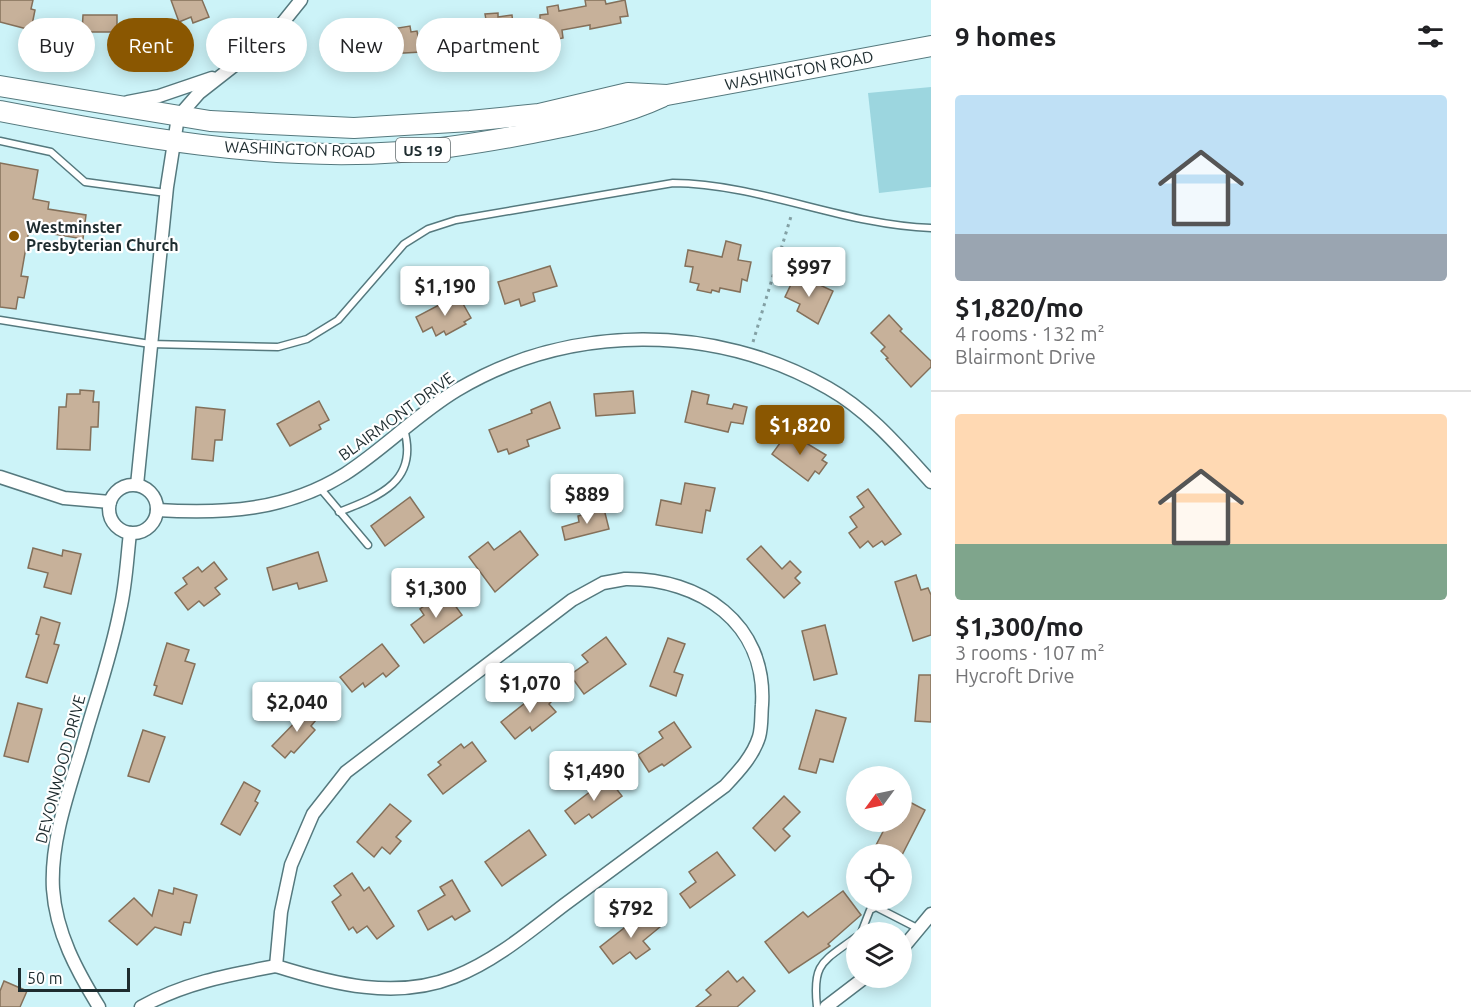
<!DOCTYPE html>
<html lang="en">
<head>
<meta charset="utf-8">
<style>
	:root { --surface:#fff; --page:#f2f2f2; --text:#202124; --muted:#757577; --line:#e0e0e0; --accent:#8a5701 }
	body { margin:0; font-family:Ubuntu,sans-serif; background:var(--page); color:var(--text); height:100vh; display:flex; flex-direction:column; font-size:22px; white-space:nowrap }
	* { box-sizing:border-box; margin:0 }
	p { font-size:20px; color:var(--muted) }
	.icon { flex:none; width:33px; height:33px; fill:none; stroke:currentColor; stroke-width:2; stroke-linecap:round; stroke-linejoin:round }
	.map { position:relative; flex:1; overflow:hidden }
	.sheet { display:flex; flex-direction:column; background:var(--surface); width:540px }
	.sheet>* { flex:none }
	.top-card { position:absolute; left:18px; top:18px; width:570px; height:54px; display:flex; gap:12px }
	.needle { width:39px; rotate:237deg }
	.tools { position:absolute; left:846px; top:766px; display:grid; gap:12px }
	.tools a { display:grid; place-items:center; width:66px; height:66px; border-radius:50%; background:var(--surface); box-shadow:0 3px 15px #0003; font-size:30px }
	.scale { position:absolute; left:18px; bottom:15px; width:112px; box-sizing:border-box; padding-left:6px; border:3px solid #1e2c2f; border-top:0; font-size:16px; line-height:21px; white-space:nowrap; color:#1e2c2f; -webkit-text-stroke:4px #fff; paint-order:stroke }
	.price { position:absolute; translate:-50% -51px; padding:0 14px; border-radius:6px; background:#fff; color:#222; font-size:20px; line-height:39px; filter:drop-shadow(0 2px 3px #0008) }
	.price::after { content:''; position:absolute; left:50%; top:36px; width:18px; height:14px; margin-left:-9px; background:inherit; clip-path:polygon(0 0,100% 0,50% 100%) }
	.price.active { background:var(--accent); color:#fff }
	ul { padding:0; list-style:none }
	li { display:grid; align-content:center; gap:12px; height:318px; padding:0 24px }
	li+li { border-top:2px solid var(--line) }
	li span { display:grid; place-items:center; height:186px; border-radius:6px; color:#555 }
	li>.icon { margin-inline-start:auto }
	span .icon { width:108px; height:108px; fill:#fffc; stroke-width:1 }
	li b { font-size:26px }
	h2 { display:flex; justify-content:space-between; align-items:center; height:72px; padding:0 24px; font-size:26px }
	.pill { padding:0 21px; border-radius:27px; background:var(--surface); box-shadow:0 3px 15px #0003; font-size:21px; line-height:54px }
	.pill.active { background:var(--accent); color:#fff }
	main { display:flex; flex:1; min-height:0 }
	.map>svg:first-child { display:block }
	.green { fill:#9cd6df }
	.building { fill:#c7b19a; stroke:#84705a; stroke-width:1.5 }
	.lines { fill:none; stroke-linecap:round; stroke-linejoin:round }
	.service-casing { stroke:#55797e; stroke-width:9 }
	.minor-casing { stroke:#55797e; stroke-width:15 }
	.primary-casing { stroke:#55797e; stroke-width:22 }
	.path { stroke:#83a0a4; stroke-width:3; stroke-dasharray:3 4.5; stroke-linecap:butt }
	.service { stroke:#fff; stroke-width:6 }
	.minor { stroke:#fff; stroke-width:12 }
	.primary { stroke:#fff; stroke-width:20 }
	.poi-dot { fill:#8a5701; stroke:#fff; stroke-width:2 }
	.labels { text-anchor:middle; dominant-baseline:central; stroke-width:4.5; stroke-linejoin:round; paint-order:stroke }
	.shield { fill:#fff; stroke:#626b6d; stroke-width:1.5 }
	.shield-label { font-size:15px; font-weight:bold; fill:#1e2c2f }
	.street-label { font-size:16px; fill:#1e2c2f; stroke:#fff }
	.poi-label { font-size:16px; font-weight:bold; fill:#1e2c2f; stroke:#fff; text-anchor:start }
</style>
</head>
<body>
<main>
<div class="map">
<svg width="931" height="1007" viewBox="0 0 931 1007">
	<rect width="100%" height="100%" fill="#ccf3f8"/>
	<!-- green -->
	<polygon class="green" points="931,87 931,187 879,193 868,93"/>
	<!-- building -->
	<g class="building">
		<polygon points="0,0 33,0 31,9 35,10 31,30 0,22"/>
		<polygon points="171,0 202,0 209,17 193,23 191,17 179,22"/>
		<polygon points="585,0 605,0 606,4 625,0 628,16 620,17 621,23 590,29 590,25 562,30 563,38 553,40 551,32 542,34 541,30 482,43 478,21 486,20 485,14 498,13 498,17 512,15 513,24 540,19 540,15 548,14 547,7 558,5 559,11 586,6"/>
		<polygon points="83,15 117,15 117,32 82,32"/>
		<polygon points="410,26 411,32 417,31 421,52 387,54 383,35 399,32 398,28"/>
		<polygon points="338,38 351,38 352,44 359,44 359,65 330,65 330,43 338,42"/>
		<polygon points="0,163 38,170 33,199 49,202 48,209 86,215 83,239 29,230 21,276 28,277 24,298 18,297 16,309 0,307"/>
		<polygon points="726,241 741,245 738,260 751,262 747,281 742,279 740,292 720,288 719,292 712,290 711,293 697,290 699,284 690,282 693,267 685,266 688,250 722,257"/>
		<polygon points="550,266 557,286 533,293 535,301 521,306 519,299 505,304 498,282"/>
		<polygon points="796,274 833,291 818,324 797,311 800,304 785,297"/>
		<polygon points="458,295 471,318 464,322 466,324 446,335 444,331 436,336 432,327 423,332 416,317"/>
		<polygon points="889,315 902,329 900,331 931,361 931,367 911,387 886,359 888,358 881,351 885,347 871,333"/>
		<polygon points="80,390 94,391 93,402 99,402 98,427 91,427 90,450 57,449 59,407 66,407 67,394 80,394"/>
		<polygon points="633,391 635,413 596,416 594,394"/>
		<polygon points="692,391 709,395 707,404 732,409 734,404 747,407 743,424 731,422 728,432 685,422"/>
		<polygon points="319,401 329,420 319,425 321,429 290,446 277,424"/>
		<polygon points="550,402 560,428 527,440 529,446 509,454 507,449 498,452 489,430 532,413 531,410"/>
		<polygon points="196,407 225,410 222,440 215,440 213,461 192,459"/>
		<polygon points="788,432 826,455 822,460 827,463 819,474 815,471 808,481 772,454"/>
		<polygon points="685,483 715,488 710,511 706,510 702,533 656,525 661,500 681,504"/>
		<polygon points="868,489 901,534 885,545 882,541 873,547 868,541 860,548 849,533 857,527 850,517 864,507 857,497"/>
		<polygon points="410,497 424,517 385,546 371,526"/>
		<polygon points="604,509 609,529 565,540 562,527 579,522 578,516"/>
		<polygon points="520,531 538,555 495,592 469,557 488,542 494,550"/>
		<polygon points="761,546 782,569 790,561 801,572 795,578 800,583 784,598 747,559"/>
		<polygon points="33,548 62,556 63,550 81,554 71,594 44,587 48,573 28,568"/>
		<polygon points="318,552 327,581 299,589 297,583 273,590 267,568"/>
		<polygon points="214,562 227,579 215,588 220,594 204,606 199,601 188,610 175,593 187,584 183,578 198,567 202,572"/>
		<polygon points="916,575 921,590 928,588 931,595 931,635 913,641 895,582"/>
		<polygon points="449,597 462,615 424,643 411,625 424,615 420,609 431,601 436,607"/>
		<polygon points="41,617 60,623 54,644 59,645 47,683 26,677 39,635 36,634"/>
		<polygon points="825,625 837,674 814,680 802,631"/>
		<polygon points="606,637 626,664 584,694 570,675 588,662 582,655"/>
		<polygon points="668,638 685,644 674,672 683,675 676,696 650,686"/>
		<polygon points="167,643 189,650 185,661 195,664 182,704 154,695 157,686 154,685"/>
		<polygon points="382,644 399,666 386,677 383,673 365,687 363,683 352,692 340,677"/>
		<polygon points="919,675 931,675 931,722 915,721"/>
		<polygon points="544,688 553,700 549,704 556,712 532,731 530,727 515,739 501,722"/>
		<polygon points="18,703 42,709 28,762 4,756"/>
		<polygon points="312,705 321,714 311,726 315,730 294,753 291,751 285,758 272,746"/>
		<polygon points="816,710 846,718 833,762 820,759 816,773 799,769"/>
		<polygon points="674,722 691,747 664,766 662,764 649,772 638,755 663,738 659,732"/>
		<polygon points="143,730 165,737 149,782 128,776"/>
		<polygon points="472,742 486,761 443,794 428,775 441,765 438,762 461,744 464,748"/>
		<polygon points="608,778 622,796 592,818 589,814 575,824 565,811"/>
		<polygon points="244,782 260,791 255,801 258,803 240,835 221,824"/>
		<polygon points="784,796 800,812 783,829 790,836 775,851 753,828"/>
		<polygon points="902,798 925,810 902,855 880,855 873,851 888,822 902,822"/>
		<polygon points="390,804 411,821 396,837 401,841 390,854 382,847 374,857 357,842"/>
		<polygon points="529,830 546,855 502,886 485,862"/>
		<polygon points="717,852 735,875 690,908 680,894 696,882 689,872"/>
		<polygon points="352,873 364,891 369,887 394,926 377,939 367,926 357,933 353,927 349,930 332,902 341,895 334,886"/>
		<polygon points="452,880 470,911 455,920 452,916 428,930 418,911 445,895 440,887"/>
		<polygon points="174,888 197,895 190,923 184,922 181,935 155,927 137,945 109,921 134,898 152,916 159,890 173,894"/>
		<polygon points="843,891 861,915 828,944 830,946 789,973 765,942 803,912 808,917"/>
		<polygon points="647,910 660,927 643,941 650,949 636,959 630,952 613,964 600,947"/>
		<polygon points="728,971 737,982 743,977 755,991 737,1007 696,1007 711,995 706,990"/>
		<polygon points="4,981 27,991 20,1007 0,1007 0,991"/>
	</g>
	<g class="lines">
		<!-- service casing -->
		<g class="service-casing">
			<g id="service">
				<polyline points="0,141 51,152 85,182 166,193"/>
				<path d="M0 320 150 344 278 347 307 339 338 320 404 244 428 229 456 220 673 183C761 184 843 225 931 228"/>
				<polyline points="320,488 368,545"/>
				<path d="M339 512C380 496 419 481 404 429"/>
				<polyline points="861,933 870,910 876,907 919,929"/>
				<path d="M817 1007C812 962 823 962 856 937"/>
			</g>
		</g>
		<!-- minor casing -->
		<g class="minor-casing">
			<g id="minor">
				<polyline points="128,102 159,96 212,78"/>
				<polyline points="0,477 64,498 110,502"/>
				<polyline points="137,485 167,187 178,117 199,93 272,36 301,0"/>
				<circle cx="133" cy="509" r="24"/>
				<path d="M157 510C224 514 286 511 345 474 384 449 417 414 457 390 570 323 714 323 828 388 869 411 900 448 931 482"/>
				<path d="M625 579C700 578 767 623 762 705 761 715 762 727 759 737 753 756 739 771 725 786 672 825 618 865 564 905 530 931 495 961 454 977 396 1000 333 984 276 966L281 912 291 865 313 814 346 772 572 600 603 583Z"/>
				<polyline points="902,949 931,914"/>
				<path d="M99 1007C77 971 56 933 53 889 50 837 72 783 86 733 98 692 112 652 120 610 126 585 127 558 130 533"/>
				<path d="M141 1007C184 983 228 975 276 966"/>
				<polyline points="826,1007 864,978"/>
			</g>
		</g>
		<!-- primary casing -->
		<g class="primary-casing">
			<g id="primary">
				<polyline points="0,86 210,121 354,128 470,121 539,114 628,93 667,95 931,46"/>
				<path d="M0 111C131 136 267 162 401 152 443 149 485 142 527 134 573 125 619 117 662 97"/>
			</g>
		</g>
		<!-- path -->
		<polyline class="path" points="753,342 792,213"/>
		<!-- service -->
		<use href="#service" class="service"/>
		<!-- minor -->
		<use href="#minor" class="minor"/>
		<!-- primary -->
		<use href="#primary" class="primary"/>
	</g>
	<!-- markers -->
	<circle class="poi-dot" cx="14" cy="236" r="6"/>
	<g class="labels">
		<!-- shield labels -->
		<rect class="shield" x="396" y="138" width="54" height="24" rx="4.5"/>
		<g class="shield-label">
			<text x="423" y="150">US 19</text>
		</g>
		<!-- street labels -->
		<g class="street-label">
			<text transform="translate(799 70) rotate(-11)">WASHINGTON ROAD</text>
			<text transform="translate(300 149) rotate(2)">WASHINGTON ROAD</text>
			<text transform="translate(396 416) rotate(-36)">BLAIRMONT DRIVE</text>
			<text transform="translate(60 769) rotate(-75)">DEVONWOOD DRIVE</text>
		</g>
		<!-- poi labels -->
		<g class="poi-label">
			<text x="26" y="227">Westminster<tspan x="26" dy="18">Presbyterian Church</tspan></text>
		</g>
	</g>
</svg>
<div class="tools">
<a><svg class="needle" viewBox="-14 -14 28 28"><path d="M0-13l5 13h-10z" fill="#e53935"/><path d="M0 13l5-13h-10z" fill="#757577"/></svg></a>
<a><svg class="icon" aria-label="locate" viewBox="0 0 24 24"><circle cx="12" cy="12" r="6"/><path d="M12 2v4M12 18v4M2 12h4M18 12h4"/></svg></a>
<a><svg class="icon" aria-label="layers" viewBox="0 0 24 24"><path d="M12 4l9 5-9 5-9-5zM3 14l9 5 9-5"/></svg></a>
</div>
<div class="scale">50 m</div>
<b class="price" style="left:809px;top:298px">$997</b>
<b class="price" style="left:445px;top:317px">$1,190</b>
<b class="price active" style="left:800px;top:456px">$1,820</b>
<b class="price" style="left:587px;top:525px">$889</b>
<b class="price" style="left:436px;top:619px">$1,300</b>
<b class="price" style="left:530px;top:714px">$1,070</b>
<b class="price" style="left:297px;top:733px">$2,040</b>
<b class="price" style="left:594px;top:802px">$1,490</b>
<b class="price" style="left:631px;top:939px">$792</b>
<div class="top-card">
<a class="pill">Buy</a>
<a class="pill active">Rent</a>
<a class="pill">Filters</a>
<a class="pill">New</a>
<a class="pill">Apartment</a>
</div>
</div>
<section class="sheet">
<h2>9 homes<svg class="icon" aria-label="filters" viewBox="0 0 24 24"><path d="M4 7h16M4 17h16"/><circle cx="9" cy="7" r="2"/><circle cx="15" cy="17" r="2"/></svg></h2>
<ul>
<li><span style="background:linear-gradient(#bfe0f5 75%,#9aa5b1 0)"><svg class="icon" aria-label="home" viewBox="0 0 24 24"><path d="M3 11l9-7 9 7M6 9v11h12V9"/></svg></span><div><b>$1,820/mo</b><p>4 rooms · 132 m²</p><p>Blairmont Drive</p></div></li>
<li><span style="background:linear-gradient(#ffd9b3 70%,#7fa58c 0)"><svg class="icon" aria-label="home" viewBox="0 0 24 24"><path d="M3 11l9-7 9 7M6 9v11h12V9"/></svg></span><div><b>$1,300/mo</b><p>3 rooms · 107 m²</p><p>Hycroft Drive</p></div></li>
</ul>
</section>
</main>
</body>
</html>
